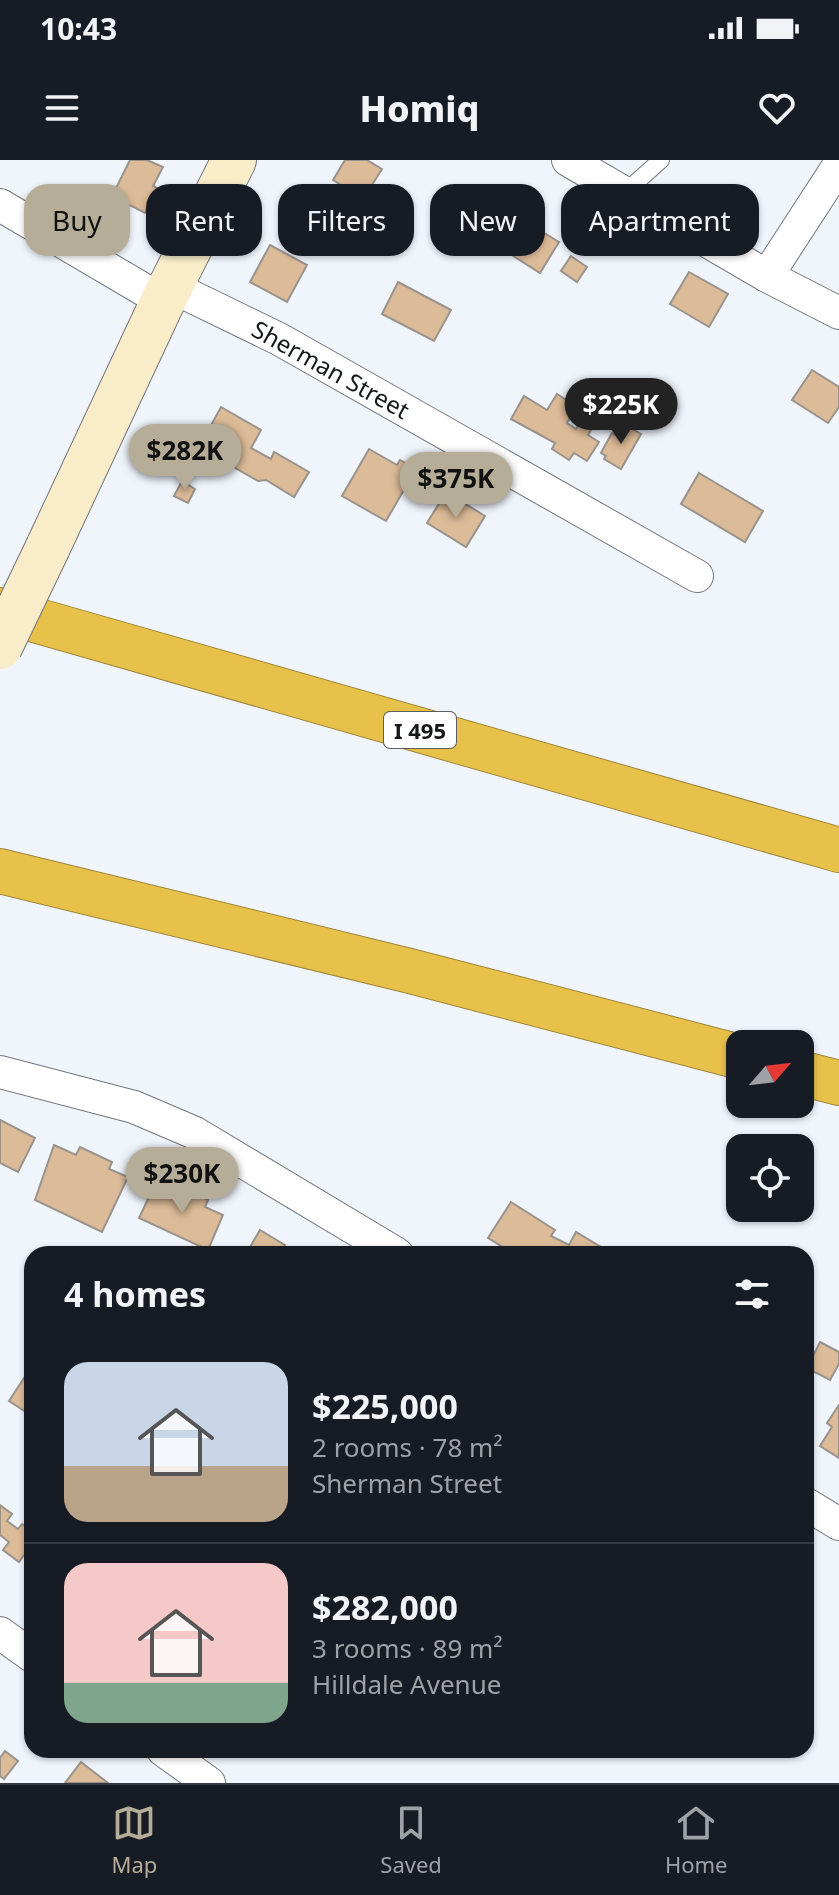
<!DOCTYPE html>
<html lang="en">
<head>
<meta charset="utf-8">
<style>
	:root { --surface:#171b24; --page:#20242c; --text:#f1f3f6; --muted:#9ea1a6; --line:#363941; --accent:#b6ad99 }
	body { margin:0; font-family:"Noto Sans",sans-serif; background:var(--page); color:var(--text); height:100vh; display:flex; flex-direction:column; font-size:30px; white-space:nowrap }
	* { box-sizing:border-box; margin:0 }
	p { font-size:26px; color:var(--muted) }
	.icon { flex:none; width:44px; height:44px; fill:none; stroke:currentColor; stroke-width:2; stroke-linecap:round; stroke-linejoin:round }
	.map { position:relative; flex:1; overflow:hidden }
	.sheet { position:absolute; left:24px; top:1086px; width:790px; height:512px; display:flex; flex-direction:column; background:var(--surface); border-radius:24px; box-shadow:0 2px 6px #0004 }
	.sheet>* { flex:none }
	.top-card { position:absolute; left:24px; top:24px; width:792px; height:72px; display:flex; gap:16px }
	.needle { width:52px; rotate:62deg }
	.tools { position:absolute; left:726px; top:870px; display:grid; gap:16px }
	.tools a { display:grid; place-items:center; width:88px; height:88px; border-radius:16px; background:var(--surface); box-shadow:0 2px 6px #0004; font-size:40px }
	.price { position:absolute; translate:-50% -68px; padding:0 18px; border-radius:28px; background:var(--accent); color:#111; font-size:26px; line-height:52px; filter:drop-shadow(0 2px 4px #0008) }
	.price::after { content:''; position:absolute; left:50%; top:48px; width:24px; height:18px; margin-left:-12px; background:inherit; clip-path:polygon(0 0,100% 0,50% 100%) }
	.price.active { background:#222; color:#fff }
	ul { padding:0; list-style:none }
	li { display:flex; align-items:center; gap:24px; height:200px; padding:0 40px }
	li+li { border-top:2px solid var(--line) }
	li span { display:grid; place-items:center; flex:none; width:224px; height:160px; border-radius:24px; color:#555 }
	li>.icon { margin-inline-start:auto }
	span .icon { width:96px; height:96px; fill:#fffc; stroke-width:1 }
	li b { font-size:34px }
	h2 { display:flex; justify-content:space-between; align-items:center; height:96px; padding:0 40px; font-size:34px }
	.chip { padding:0 28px; border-radius:24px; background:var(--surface); box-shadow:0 2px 6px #0004; font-size:28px; line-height:72px }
	.chip.active { background:var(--accent); color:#111 }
	.status { display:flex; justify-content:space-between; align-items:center; height:56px; padding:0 40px; background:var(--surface); direction:ltr }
	.status svg { height:22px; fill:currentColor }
	header { display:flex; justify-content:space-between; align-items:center; height:104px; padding:0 40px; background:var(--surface); font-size:36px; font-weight:800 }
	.menu { display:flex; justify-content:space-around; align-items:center; height:112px; border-top:2px solid var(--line); background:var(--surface); font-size:22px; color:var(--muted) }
	.menu a { display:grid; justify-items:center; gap:4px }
	.menu .active { color:var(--accent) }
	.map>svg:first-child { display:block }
	.building { fill:#dcbb98; stroke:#99938d; stroke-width:2 }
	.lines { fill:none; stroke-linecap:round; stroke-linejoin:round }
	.lane-casing { stroke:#72767d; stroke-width:18 }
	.street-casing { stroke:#72767d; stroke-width:34 }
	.secondary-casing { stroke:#72767d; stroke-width:46 }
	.highway-casing { stroke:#9e863a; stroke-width:46 }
	.lane { stroke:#fff; stroke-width:16 }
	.street { stroke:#fff; stroke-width:32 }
	.secondary { stroke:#f8ecc9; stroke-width:44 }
	.highway { stroke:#e8c14b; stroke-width:44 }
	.secondary-bridge-casing { stroke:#72767d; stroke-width:46; stroke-linecap:butt }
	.secondary-bridge { stroke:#f8ecc9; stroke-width:44 }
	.labels { text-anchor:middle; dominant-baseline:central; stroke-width:7; stroke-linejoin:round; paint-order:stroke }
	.shield { fill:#fff; stroke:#5b5d5e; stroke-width:2 }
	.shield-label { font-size:22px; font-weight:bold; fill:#151719 }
	.street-label { font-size:24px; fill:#151719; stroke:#fff }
</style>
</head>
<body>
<div class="status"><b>10:43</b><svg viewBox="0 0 49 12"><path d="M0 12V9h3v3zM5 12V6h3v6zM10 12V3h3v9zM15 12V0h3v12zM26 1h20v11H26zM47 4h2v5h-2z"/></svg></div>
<header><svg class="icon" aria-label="menu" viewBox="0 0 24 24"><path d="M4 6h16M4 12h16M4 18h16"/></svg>Homiq<svg class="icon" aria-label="heart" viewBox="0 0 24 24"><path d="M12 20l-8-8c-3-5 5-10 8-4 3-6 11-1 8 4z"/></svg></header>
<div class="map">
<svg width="839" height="1623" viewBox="0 0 839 1623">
	<rect width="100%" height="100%" fill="#f0f5fc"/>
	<!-- building -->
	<g class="building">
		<polygon points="130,0 147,0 163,7 153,26 157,28 145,53 112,36"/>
		<polygon points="345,0 367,0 382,9 363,39 333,20"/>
		<polygon points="523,60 559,82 540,113 504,90"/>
		<polygon points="270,85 307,105 287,142 250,122"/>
		<polygon points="571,96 587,107 577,122 561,111"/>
		<polygon points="689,112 728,134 709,167 670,144"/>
		<polygon points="398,122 451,150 434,181 382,154"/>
		<polygon points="812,210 839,227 839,247 828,263 792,240"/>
		<polygon points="557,234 577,247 567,263 576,269 592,242 604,249 588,275 599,282 587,301 574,293 569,300 552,289 555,283 511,259 524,236 547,250"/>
		<polygon points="221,247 261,270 251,288 271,299 274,292 309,312 294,337 266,320 258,321 199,287"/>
		<polygon points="624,264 641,274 621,309 604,299 606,296 601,293 612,273 617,276"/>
		<polygon points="369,289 397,305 400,300 416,309 386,361 342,336"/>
		<polygon points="699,313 763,351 745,382 681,344"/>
		<polygon points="182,321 195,329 188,343 174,336"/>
		<polygon points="446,332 485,356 466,387 427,363"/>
		<polygon points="0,960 35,978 18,1012 0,1003"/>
		<polygon points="54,985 76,995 80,987 112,1002 109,1009 128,1017 102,1072 35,1040"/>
		<polygon points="155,1024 173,1032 177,1025 208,1040 205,1047 223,1055 208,1090 139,1058"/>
		<polygon points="511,1042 555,1070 551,1076 569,1085 576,1072 611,1093 514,1094 488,1078"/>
		<polygon points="260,1070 285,1085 280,1094 246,1094"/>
		<polygon points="820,1182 839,1192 839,1204 830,1220 807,1208"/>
		<polygon points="24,1218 32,1223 32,1256 9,1241"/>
		<polygon points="839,1245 839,1298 820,1286 832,1267 827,1263"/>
		<polygon points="0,1345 12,1354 7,1361 18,1369 22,1364 32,1371 32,1384 19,1402 3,1390 9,1382 0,1375"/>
		<polygon points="5,1591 18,1601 4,1619 0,1616 0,1598"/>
		<polygon points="81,1602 108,1623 65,1623"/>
	</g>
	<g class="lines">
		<!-- lane casing -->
		<g class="lane-casing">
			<polyline id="lane" points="623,34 661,0"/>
		</g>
		<!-- street casing -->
		<g class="street-casing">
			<g id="street">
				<polyline points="568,0 767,116 839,153"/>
				<polyline points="0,45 163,141"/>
				<polyline points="767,116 839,5"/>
				<polyline points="170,126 279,179 697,416"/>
				<polyline points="0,912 134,947 195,973 397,1094"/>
				<polyline points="806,1344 839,1364"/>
				<polyline points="0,1473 32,1496"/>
				<polyline points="163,1590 209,1623"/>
			</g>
		</g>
		<!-- secondary casing -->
		<g class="secondary-casing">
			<polyline id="secondary" points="48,387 163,141 234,0"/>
		</g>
		<!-- highway casing -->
		<g class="highway-casing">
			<g id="highway">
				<polyline points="0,450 839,690"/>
				<polyline points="0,711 410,811 740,897"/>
				<polyline points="800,913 839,923"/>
			</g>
		</g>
		<!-- lane -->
		<use href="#lane" class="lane"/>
		<!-- street -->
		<use href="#street" class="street"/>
		<!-- secondary -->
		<use href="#secondary" class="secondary"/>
		<!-- highway -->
		<use href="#highway" class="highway"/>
		<!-- secondary-bridge casing -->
		<g class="secondary-bridge-casing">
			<polyline id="secondary-bridge" points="0,487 48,387"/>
		</g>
		<!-- secondary-bridge -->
		<use href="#secondary-bridge" class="secondary-bridge"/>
	</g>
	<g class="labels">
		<!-- shield labels -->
		<rect class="shield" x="384" y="552" width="72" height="36" rx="6"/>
		<g class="shield-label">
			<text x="420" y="570">I 495</text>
		</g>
		<!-- street labels -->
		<g class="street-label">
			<text transform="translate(331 209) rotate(29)">Sherman Street</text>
		</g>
	</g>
</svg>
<div class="tools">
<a><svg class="needle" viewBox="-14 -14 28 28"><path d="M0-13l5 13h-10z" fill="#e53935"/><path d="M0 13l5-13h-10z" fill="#9ea1a6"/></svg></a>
<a><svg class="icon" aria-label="locate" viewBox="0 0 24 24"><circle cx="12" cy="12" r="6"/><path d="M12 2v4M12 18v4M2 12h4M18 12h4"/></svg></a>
</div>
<b class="price active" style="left:621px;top:286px">$225K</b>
<b class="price" style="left:185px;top:332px">$282K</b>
<b class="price" style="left:456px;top:360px">$375K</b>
<b class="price" style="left:182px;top:1055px">$230K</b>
<div class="top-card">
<a class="chip active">Buy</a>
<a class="chip">Rent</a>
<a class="chip">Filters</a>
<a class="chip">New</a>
<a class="chip">Apartment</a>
</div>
<section class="sheet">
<h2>4 homes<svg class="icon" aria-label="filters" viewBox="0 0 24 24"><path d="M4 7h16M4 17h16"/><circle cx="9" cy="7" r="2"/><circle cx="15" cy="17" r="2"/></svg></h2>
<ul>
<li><span style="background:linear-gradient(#c9d6e8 65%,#b9a48a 0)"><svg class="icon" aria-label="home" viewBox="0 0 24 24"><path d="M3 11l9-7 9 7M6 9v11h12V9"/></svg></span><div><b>$225,000</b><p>2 rooms · 78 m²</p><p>Sherman Street</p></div></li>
<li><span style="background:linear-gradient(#f6c9c9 75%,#7fa58c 0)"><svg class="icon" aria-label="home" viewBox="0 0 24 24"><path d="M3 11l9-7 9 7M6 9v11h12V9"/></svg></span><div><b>$282,000</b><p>3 rooms · 89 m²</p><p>Hilldale Avenue</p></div></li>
</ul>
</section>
</div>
<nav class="menu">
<a class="active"><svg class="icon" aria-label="map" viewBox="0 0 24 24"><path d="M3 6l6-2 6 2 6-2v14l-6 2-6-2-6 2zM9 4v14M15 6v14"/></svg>Map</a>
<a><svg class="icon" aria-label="saved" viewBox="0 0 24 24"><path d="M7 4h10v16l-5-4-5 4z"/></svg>Saved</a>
<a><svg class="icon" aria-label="home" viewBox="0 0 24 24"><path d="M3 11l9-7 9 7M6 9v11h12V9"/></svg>Home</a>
</nav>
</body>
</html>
